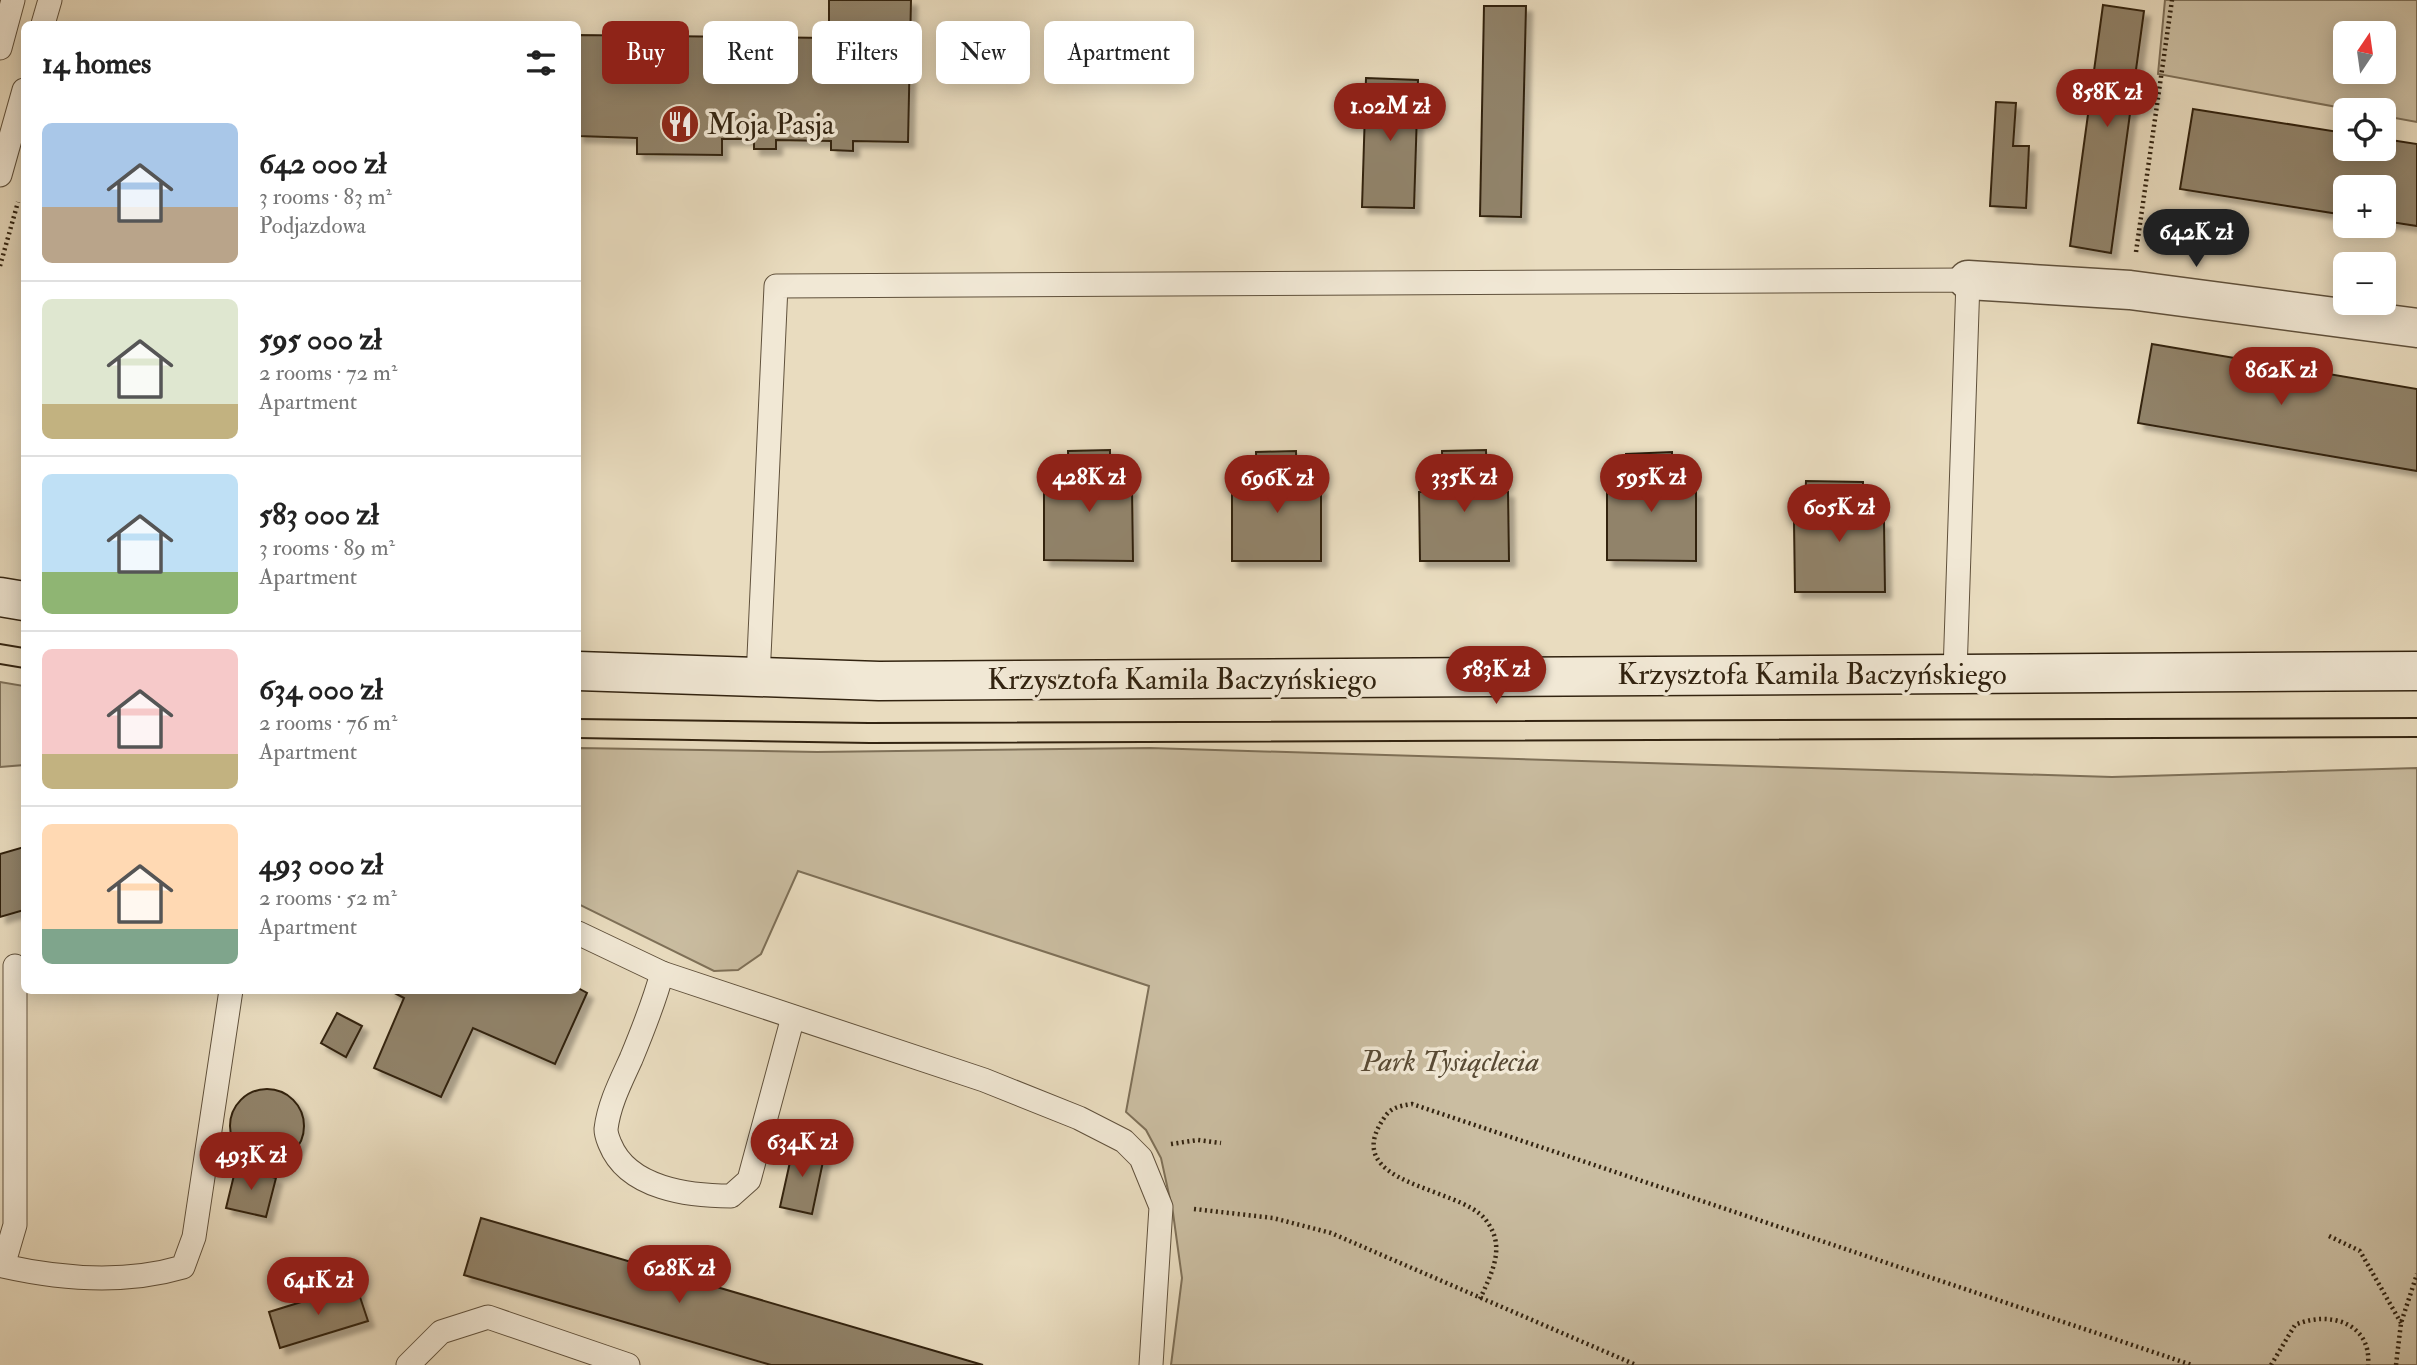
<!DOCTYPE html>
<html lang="en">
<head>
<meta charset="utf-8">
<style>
	:root { --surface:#fff; --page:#f2f2f2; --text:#222; --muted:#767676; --line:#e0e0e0; --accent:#8f2418 }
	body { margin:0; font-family:"IM FELL Double Pica",serif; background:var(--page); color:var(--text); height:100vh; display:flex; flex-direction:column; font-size:26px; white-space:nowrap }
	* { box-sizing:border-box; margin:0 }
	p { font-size:23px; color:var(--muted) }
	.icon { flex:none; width:38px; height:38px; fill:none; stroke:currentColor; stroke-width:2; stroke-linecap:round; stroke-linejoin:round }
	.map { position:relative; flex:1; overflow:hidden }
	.drawer { position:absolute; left:21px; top:21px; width:560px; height:973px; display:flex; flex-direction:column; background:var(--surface); border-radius:10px; box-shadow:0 4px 18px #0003 }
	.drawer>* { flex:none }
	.top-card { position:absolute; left:602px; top:21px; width:665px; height:63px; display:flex; gap:14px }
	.needle { width:46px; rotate:13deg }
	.fabs { position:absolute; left:2333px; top:21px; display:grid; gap:14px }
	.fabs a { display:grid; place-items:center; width:63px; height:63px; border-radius:10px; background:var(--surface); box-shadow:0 4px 18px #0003; font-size:35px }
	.price { position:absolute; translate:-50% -60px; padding:0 16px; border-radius:24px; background:var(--accent); color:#fff; font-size:23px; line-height:46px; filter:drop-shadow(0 2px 4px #0008) }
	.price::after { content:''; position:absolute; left:50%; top:42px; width:21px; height:16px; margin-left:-10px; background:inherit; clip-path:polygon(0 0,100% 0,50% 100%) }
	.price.on { background:#222; color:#fff }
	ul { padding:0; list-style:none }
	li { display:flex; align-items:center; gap:21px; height:175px; padding:0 21px }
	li+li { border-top:2px solid var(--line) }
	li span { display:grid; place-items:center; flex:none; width:196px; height:140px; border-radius:10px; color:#555 }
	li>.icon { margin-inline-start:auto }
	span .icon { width:84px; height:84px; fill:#fffc; stroke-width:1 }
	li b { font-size:30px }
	h2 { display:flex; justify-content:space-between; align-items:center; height:84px; padding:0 21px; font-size:30px }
	.tag { padding:0 24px; border-radius:10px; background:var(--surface); box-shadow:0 4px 18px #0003; font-size:24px; line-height:63px }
	.tag.on { background:var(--accent); color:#fff }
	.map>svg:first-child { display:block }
	.green { fill:#cabda1; stroke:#7e7058; stroke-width:2; fill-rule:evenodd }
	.building { fill:#91836b; stroke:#322310; stroke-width:2; filter:url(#shadow) }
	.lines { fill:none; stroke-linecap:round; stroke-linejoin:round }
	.lane-casing { stroke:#60513c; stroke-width:25 }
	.street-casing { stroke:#60513c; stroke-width:41 }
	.secondary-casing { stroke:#322310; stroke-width:41 }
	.path { stroke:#322310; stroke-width:4.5; stroke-dasharray:2 3.5; stroke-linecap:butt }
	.lane { stroke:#f1e8d5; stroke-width:23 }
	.street { stroke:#f1e8d5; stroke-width:38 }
	.secondary { stroke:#f1e8d5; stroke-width:38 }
	.tram { stroke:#322310; stroke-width:2 }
	.labels { text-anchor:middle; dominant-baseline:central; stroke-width:7; stroke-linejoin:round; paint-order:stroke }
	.poi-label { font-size:30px; fill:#322310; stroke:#f1e8d5; text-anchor:start }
	.street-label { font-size:30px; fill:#322310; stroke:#f1e8d5 }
	.park-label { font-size:30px; font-style:italic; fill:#584a34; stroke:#f1e8d5 }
</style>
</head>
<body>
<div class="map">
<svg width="2417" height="1365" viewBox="0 0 2417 1365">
	<defs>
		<filter id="shadow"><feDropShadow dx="6" dy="6" stdDeviation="2" flood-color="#0004"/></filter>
	</defs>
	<rect width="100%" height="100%" fill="#e9dcbf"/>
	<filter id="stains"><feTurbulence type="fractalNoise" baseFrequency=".00286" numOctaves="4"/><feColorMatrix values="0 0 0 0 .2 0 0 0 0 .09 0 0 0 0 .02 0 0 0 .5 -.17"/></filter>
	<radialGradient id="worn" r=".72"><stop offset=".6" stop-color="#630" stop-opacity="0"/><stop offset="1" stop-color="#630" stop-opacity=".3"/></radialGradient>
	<!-- green -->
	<g class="green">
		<path d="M2165 0H2417V122L2384 116V110H2353L2158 74ZM2345 33H2384V72H2345Z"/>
		<polygon points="0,682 24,686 24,765 0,767"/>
		<polygon points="578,748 817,752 1150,748 2112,777 2417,768 2417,1365 1171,1365 1182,1278 1173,1213 1161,1158 1146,1130 1126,1112 1149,986 798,871 761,954 738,970 714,971 578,904"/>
	</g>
	<!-- building -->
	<g class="building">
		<polygon points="829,0 911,0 908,142 853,141 853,151 831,150 831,141 776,140 776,149 754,149 754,139 722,139 722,155 637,154 637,138 578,136 578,35 829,38"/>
		<polygon points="2103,5 2144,11 2111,253 2070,246"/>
		<polygon points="1484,6 1526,6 1521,217 1480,216"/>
		<polygon points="1366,78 1418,80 1414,208 1362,207"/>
		<polygon points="1996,102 2016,103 2013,146 2029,146 2026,208 1990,206"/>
		<polygon points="2193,109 2345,133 2345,149 2384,149 2384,139 2417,144 2417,226 2384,221 2384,187 2345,187 2345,215 2180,189"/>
		<polygon points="2152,344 2417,389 2417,471 2138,423"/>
		<polygon points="1110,450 1110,488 1132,488 1133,561 1044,560 1044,488 1069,489 1068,451"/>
		<polygon points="1486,450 1487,491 1508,492 1509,561 1420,561 1419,492 1443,491 1442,451"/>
		<polygon points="1296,451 1297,489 1321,488 1321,561 1232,561 1232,488 1257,490 1256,452"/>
		<polygon points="1672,452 1672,491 1696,491 1696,561 1607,560 1607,491 1627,491 1626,454"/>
		<polygon points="1806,481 1863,482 1862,521 1884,522 1885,592 1795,592 1794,522 1839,521 1840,507 1805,506"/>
		<polygon points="24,847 24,910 0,917 0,854"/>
		<polygon points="578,988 587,993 555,1064 473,1028 441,1097 374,1068 404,998 389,990"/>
		<polygon points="337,1013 362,1026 346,1057 321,1043"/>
		<circle cx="267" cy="1126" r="37"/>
		<polygon points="794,1145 825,1152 812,1214 780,1207 790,1162 784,1162 787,1151 792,1153"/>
		<polygon points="236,1167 276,1178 266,1217 226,1208"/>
		<polygon points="481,1218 983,1365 771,1365 464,1275"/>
		<polygon points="356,1285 368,1321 280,1348 269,1312"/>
	</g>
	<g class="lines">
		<!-- lane casing -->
		<g class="lane-casing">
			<g id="lane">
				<polyline points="43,24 50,0"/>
				<polyline points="0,48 13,0"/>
				<polyline points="0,175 24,90"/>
				<polyline points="758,678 776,286 1968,280 1955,673"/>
				<polyline points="578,933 662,973 984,1080 1079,1118 1124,1141 1141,1158 1161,1207 1151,1365"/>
				<path d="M15 966V1225L3 1266C61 1279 125 1284 183 1267L194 1237 231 990"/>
				<path d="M662 973C654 1003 643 1030 631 1059 621 1081 609 1104 606 1129 606 1135 608 1139 610 1144 628 1189 690 1196 731 1196L749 1180 793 1017"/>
				<polyline points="408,1365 441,1332 488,1317 628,1365"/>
			</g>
		</g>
		<!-- street casing -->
		<g class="street-casing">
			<polyline id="street" points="1968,280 2130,290 2417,328"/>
		</g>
		<!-- secondary casing -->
		<g class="secondary-casing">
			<g id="secondary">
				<polyline points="0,597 24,601"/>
				<polyline points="578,671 879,681 2417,671"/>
			</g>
		</g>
		<!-- path -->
		<g class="path">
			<polyline points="2136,252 2172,0"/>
			<polyline points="0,266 18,202"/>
			<polyline points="1171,1144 1198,1140 1221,1143"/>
			<polyline points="1194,1209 1273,1218 1331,1233 1636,1365"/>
			<polyline points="2329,1236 2360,1251 2401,1323"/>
			<path d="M1480 1299C1492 1272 1507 1246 1485 1219 1458 1186 1338 1185 1384 1118 1391 1107 1400 1106 1412 1104L2192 1365"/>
			<path d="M2271 1365 2295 1325C2329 1310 2372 1323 2368 1365"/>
			<polyline points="2396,1365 2401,1323 2417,1274"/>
		</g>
		<!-- lane -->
		<use href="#lane" class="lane"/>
		<!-- street -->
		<use href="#street" class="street"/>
		<!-- secondary -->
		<use href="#secondary" class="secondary"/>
		<!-- tram -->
		<g class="tram">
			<polyline points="0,644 24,648"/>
			<polyline points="0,664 24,668"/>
			<polyline points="578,719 869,723 2417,718"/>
			<polyline points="578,738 870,743 2417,737"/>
		</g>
	</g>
	<!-- icons -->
	<defs>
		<g id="restaurant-disc" transform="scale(2.0125)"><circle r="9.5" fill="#8f2418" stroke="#f1e8d5"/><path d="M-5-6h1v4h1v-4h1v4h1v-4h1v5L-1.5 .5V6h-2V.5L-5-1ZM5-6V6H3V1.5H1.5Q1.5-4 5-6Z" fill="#fff"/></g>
	</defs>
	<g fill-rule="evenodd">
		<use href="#restaurant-disc" x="680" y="124"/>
	</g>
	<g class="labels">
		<!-- poi labels -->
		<g class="poi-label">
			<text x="707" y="124">Moja Pasja</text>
		</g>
		<!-- street labels -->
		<g class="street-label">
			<text x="1812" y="674">Krzysztofa Kamila Baczyńskiego</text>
			<text x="1182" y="679">Krzysztofa Kamila Baczyńskiego</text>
		</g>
		<!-- park labels -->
		<g class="park-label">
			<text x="1450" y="1061">Park Tysiąclecia</text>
		</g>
	</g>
	<rect width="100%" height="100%" filter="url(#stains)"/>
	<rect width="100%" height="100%" fill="url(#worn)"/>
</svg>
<div class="fabs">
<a><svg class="needle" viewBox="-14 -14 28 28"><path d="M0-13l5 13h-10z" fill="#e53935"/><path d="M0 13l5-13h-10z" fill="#767676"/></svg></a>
<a><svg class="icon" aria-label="locate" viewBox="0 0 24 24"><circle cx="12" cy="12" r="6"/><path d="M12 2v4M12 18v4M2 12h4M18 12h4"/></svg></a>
<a>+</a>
<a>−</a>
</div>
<b class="price" style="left:2107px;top:129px">858K zł</b>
<b class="price" style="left:1390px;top:143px">1.02M zł</b>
<b class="price on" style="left:2196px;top:269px">642K zł</b>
<b class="price" style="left:2281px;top:407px">862K zł</b>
<b class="price" style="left:1089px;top:514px">428K zł</b>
<b class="price" style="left:1464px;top:514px">335K zł</b>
<b class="price" style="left:1651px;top:514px">595K zł</b>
<b class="price" style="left:1277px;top:515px">696K zł</b>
<b class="price" style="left:1839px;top:544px">605K zł</b>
<b class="price" style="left:1496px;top:706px">583K zł</b>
<b class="price" style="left:802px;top:1179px">634K zł</b>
<b class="price" style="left:251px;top:1192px">493K zł</b>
<b class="price" style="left:679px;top:1305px">628K zł</b>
<b class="price" style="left:318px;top:1317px">641K zł</b>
<div class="top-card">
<a class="tag on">Buy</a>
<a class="tag">Rent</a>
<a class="tag">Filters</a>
<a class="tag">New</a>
<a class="tag">Apartment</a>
</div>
<section class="drawer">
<h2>14 homes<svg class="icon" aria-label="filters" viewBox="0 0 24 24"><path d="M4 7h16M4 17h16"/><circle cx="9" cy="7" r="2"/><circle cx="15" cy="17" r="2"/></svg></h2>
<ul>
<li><span style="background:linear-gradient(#a9c7e8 60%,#b9a48a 0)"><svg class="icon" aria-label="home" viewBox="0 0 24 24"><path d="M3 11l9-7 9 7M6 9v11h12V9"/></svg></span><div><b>642 000 zł</b><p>3 rooms · 83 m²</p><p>Podjazdowa</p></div></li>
<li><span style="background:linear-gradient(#dfe7d0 75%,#c2b280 0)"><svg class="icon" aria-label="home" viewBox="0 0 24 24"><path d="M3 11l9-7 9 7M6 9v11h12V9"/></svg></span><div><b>595 000 zł</b><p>2 rooms · 72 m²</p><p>Apartment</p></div></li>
<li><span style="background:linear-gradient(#bfe0f5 70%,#8fb573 0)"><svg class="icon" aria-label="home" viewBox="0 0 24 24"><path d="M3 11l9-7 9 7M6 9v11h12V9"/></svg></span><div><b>583 000 zł</b><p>3 rooms · 89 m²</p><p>Apartment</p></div></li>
<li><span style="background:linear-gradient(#f6c9c9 75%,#c2b280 0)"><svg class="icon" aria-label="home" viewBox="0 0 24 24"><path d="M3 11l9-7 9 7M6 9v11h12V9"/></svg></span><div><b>634 000 zł</b><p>2 rooms · 76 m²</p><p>Apartment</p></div></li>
<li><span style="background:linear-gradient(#ffd9b3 75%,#7fa58c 0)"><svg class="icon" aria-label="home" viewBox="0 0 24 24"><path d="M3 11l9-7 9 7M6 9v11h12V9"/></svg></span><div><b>493 000 zł</b><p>2 rooms · 52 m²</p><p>Apartment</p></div></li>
</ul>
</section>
</div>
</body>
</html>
